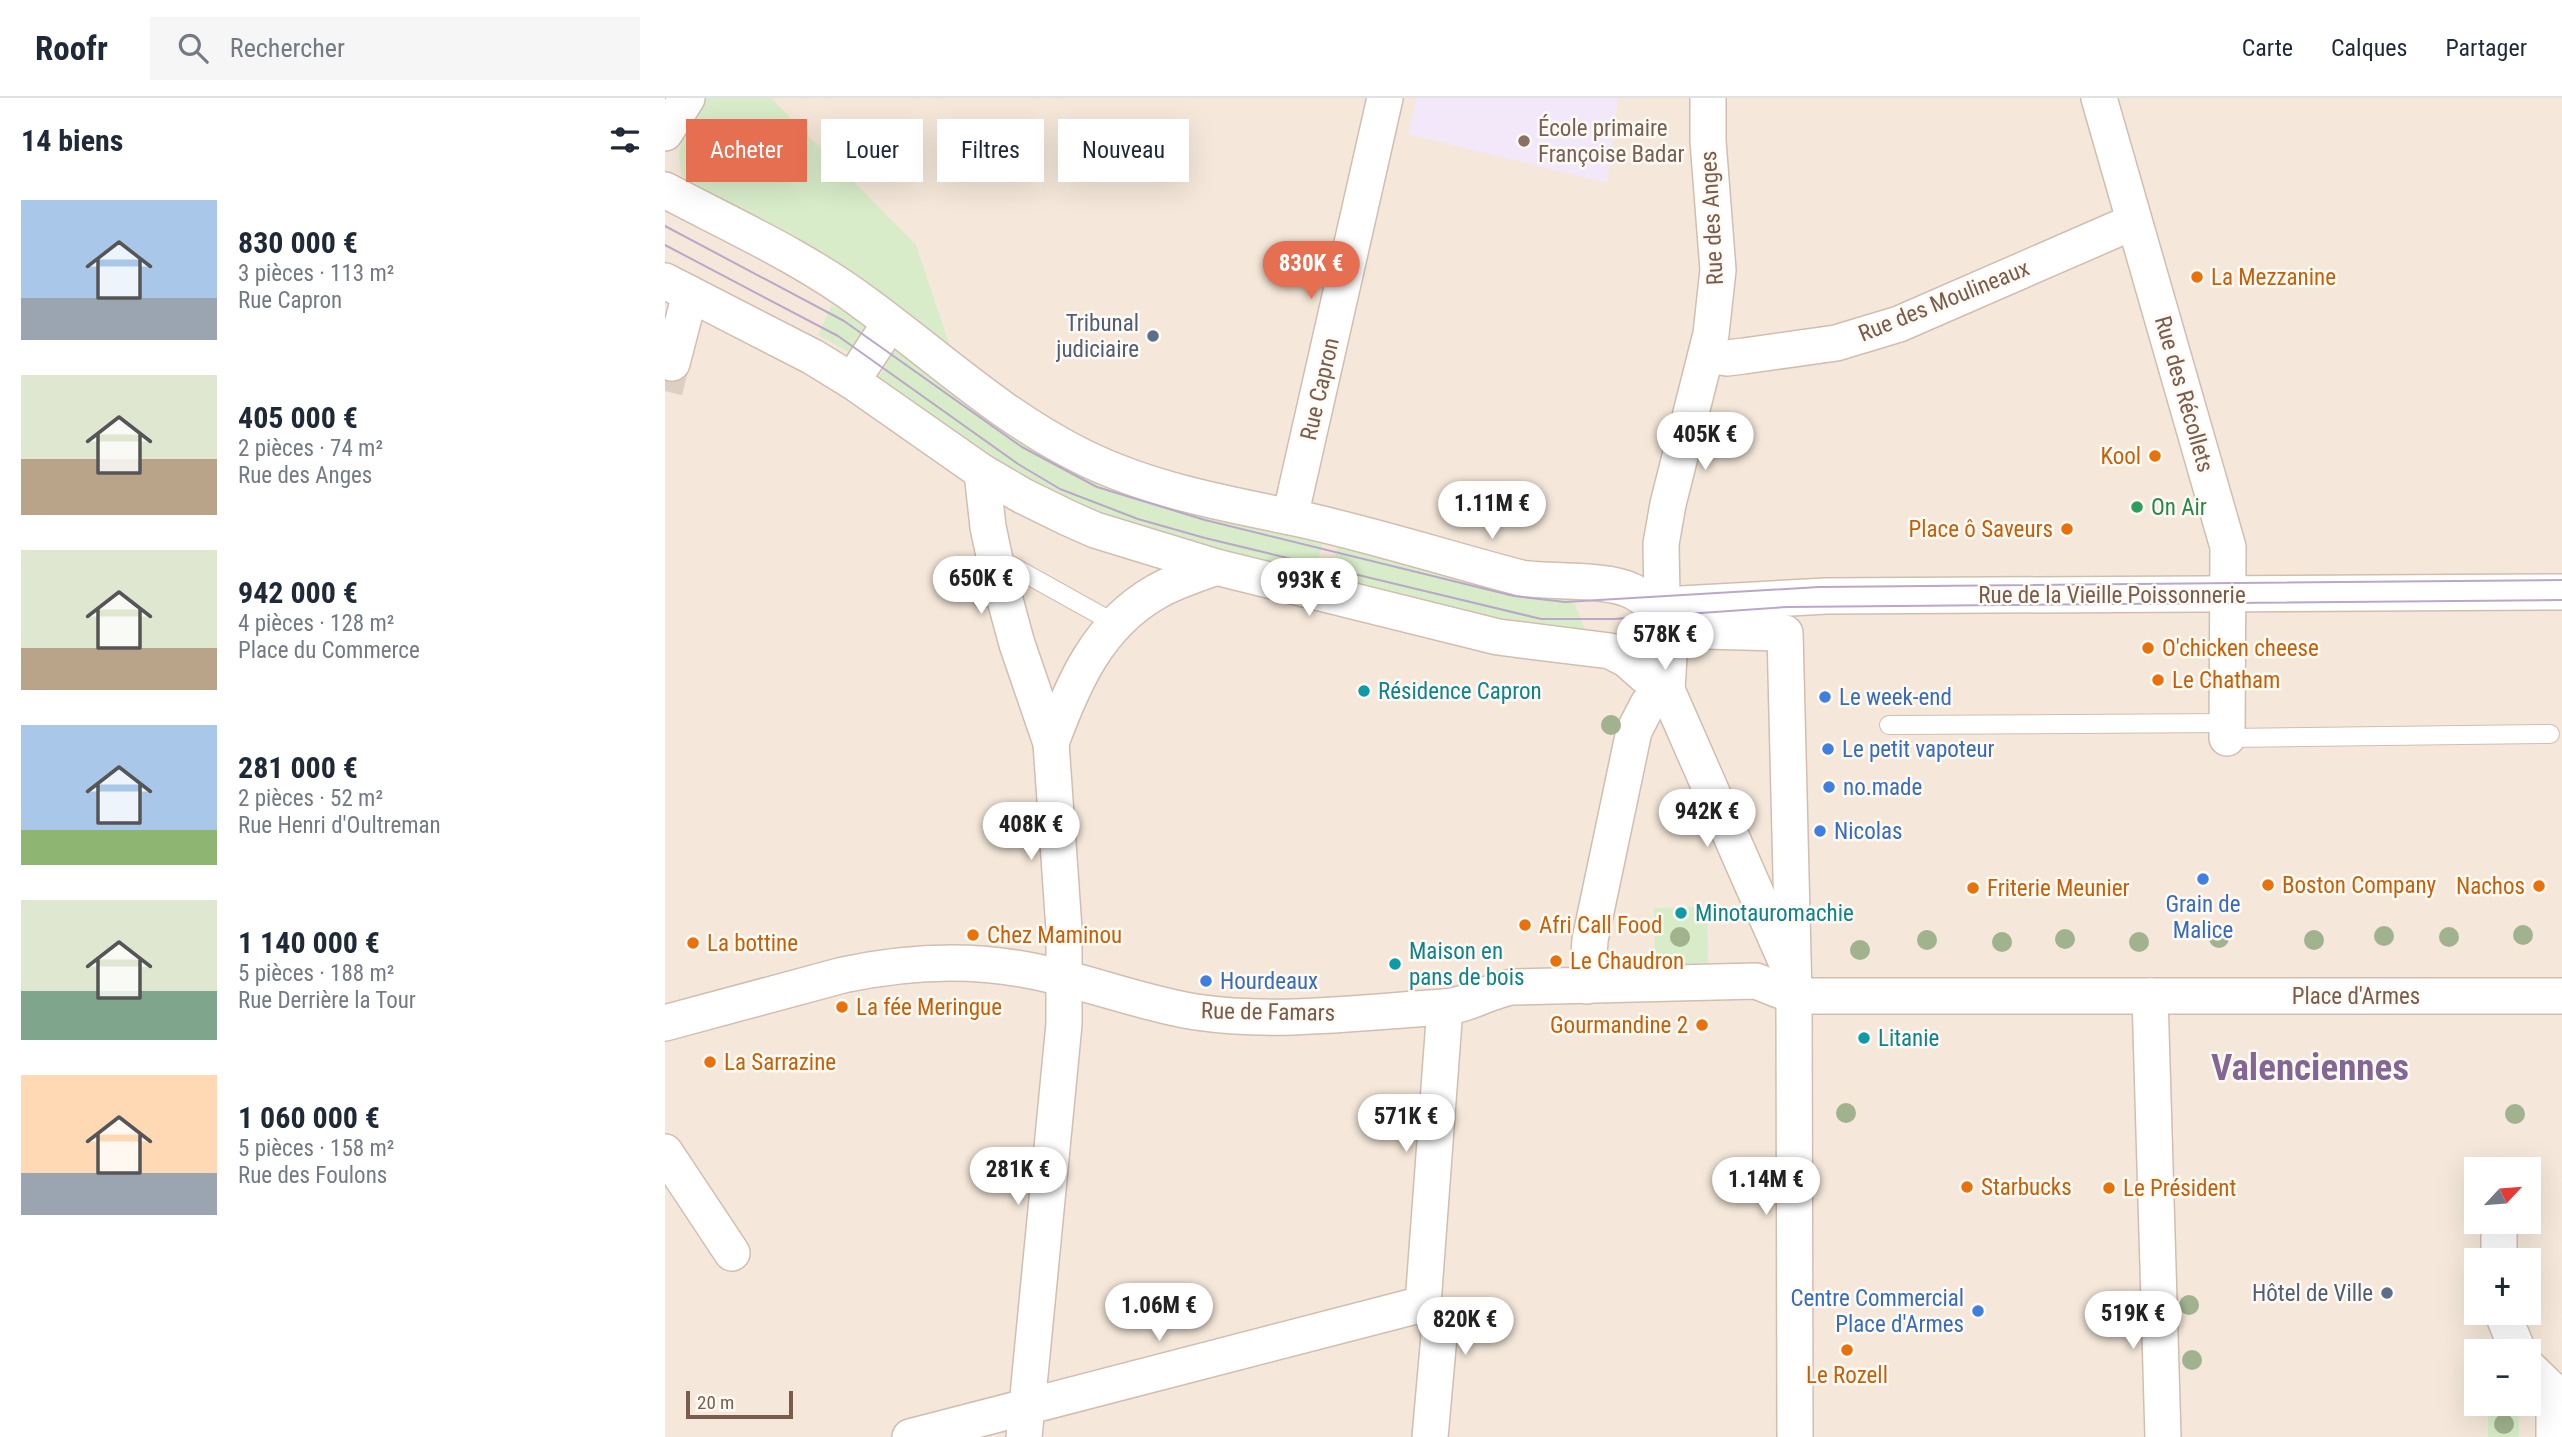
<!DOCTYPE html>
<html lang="fr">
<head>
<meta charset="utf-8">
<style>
	:root { --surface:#fff; --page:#f6f6f7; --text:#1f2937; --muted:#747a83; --line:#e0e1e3; --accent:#e76f51 }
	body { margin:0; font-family:"Roboto Condensed",sans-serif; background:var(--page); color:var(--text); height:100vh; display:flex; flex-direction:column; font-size:26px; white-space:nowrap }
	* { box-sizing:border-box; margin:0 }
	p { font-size:23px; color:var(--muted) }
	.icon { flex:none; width:38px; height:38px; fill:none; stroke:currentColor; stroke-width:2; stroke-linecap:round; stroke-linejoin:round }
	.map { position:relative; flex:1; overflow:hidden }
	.drawer { display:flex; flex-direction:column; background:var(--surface); width:665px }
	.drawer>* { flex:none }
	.top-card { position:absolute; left:21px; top:21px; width:665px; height:63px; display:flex; gap:14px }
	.needle { width:46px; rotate:64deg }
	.buttons { position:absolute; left:1799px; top:1059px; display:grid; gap:14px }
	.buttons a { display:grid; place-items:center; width:77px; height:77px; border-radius:0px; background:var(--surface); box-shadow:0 7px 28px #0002; font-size:35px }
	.scale { position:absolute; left:21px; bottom:18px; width:107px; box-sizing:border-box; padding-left:7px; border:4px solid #7a5c4d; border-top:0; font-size:19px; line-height:24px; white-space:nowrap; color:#7a5c4d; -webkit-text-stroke:5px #fffaf3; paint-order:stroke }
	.price { position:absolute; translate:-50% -60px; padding:0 16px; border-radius:24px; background:#fff; color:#222; font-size:23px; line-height:46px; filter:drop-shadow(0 2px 4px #0008) }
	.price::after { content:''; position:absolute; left:50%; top:42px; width:21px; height:16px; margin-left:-10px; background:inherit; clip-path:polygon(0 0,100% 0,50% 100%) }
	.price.current { background:var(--accent); color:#fff }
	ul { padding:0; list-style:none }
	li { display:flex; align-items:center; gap:21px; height:175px; padding:0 21px }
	li span { display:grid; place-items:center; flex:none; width:196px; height:140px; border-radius:0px; color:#555 }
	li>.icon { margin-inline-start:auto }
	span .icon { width:84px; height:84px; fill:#fffc; stroke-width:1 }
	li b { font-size:30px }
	h2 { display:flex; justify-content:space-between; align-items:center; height:84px; padding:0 21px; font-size:30px }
	.chip { padding:0 24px; border-radius:0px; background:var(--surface); box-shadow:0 7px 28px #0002; font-size:24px; line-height:63px }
	.chip.current { background:var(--accent); color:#fff }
	header { display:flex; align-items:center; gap:42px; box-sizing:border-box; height:98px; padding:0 35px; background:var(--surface); border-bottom:2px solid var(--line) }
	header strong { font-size:33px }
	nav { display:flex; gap:38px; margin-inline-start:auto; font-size:24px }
	.search { width:490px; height:63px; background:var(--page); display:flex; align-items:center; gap:18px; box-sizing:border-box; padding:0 24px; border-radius:0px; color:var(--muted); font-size:26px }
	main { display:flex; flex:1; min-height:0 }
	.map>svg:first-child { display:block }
	.residential { fill:#f5e8da; fill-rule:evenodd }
	.education { fill:#f3e8fa }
	.green { fill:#d8ecc9 }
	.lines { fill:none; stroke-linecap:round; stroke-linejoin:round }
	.street-tunnel { stroke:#dcd0c4; stroke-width:35; stroke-dasharray:35 18; stroke-linecap:butt }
	.lane-casing { stroke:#d1beb0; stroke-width:20 }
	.street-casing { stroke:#d1beb0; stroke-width:38 }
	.lane { stroke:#fff; stroke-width:18 }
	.street { stroke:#fff; stroke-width:35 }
	.tram { stroke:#b9a8c9; stroke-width:2 }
	.tree { fill:#a0b28e }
	.education-dot { fill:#8d6e63; stroke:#fffaf3; stroke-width:2.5 }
	.food-dot { fill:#e8710a; stroke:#fffaf3; stroke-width:2.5 }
	.service-dot { fill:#5c6f8a; stroke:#fffaf3; stroke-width:2.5 }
	.leisure-dot { fill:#2e9e5b; stroke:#fffaf3; stroke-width:2.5 }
	.culture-dot { fill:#0f9aa8; stroke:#fffaf3; stroke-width:2.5 }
	.shop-dot { fill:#3f7fe0; stroke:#fffaf3; stroke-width:2.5 }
	.labels { text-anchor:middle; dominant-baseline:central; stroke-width:5; stroke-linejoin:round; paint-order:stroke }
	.education-label { font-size:23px; fill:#785e54; stroke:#fffaf3; text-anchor:start }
	.street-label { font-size:23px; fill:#7a5c4d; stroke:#fffaf3 }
	.food-label { font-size:23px; fill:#c56008; stroke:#fffaf3; text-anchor:start }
	.service-label { font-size:23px; fill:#4e5e75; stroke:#fffaf3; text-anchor:end }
	.leisure-label { font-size:23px; fill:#27864d; stroke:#fffaf3; text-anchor:start }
	.culture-label { font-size:23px; fill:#0d838f; stroke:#fffaf3; text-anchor:start }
	.shop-label { font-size:23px; fill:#366cbe; stroke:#fffaf3; text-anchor:start }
	.town-label { font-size:37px; font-weight:bold; fill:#846695; stroke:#fffaf3 }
</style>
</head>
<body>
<header>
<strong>Roofr</strong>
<div class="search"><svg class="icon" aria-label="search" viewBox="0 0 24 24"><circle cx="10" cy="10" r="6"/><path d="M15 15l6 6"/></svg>Rechercher</div>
<nav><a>Carte</a><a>Calques</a><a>Partager</a></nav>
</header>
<main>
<section class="drawer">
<h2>14 biens<svg class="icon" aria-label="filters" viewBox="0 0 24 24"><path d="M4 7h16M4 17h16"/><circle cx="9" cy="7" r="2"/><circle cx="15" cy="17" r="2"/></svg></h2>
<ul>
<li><span style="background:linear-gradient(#a9c7e8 70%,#9aa5b1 0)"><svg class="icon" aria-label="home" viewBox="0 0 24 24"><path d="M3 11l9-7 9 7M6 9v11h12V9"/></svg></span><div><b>830 000 €</b><p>3 pièces · 113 m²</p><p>Rue Capron</p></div></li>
<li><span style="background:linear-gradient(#dfe7d0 60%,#b9a48a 0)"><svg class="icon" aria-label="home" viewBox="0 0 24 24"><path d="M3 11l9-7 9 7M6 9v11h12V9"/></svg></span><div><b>405 000 €</b><p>2 pièces · 74 m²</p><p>Rue des Anges</p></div></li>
<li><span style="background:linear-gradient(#dfe7d0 70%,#b9a48a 0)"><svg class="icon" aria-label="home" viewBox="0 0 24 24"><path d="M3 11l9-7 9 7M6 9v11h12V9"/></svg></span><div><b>942 000 €</b><p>4 pièces · 128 m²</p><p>Place du Commerce</p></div></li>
<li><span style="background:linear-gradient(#a9c7e8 75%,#8fb573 0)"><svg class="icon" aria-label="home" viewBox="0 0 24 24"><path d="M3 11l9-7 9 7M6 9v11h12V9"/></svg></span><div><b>281 000 €</b><p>2 pièces · 52 m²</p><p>Rue Henri d'Oultreman</p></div></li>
<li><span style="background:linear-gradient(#dfe7d0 65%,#7fa58c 0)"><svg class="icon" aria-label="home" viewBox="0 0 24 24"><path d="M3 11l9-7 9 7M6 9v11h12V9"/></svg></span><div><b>1 140 000 €</b><p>5 pièces · 188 m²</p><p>Rue Derrière la Tour</p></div></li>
<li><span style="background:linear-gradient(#ffd9b3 70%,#9aa5b1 0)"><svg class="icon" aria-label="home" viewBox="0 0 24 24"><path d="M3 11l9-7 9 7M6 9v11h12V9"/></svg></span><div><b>1 060 000 €</b><p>5 pièces · 158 m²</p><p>Rue des Foulons</p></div></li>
</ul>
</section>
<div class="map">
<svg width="1897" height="1339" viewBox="0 0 1897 1339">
	<rect width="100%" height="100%" fill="#fdf6ec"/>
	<!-- residential -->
	<path class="residential" d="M0 0H1897V1339H0ZM1811 1071H1864V1124H1811ZM1811 1162H1864V1214H1811ZM1811 1253H1864V1306H1811Z"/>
	<!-- education -->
	<polygon class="education" points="751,0 953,0 942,85 743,36"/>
	<!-- green -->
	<g class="green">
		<path d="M38 0H106L251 147 287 254 20 84C5 52 22 28 38 0Z"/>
		<polygon points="167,207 204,230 187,256 153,237"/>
		<polygon points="232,248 357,337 658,444 648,482 383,399 212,283"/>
		<polygon points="673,445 905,495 923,539 884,537 665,484"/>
		<polygon points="1042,809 1043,865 990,866 989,810"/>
		<polygon points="1823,1306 1853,1306 1854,1339 1823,1339"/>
	</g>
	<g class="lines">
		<!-- street-tunnel -->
		<polyline class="street-tunnel" points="0,293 7,265"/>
		<!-- lane casing -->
		<g class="lane-casing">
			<g id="lane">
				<polyline points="329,458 451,526"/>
				<polyline points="317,501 333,476"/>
				<polyline points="1224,627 1563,625"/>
				<polyline points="1562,640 1885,636"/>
			</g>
		</g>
		<!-- street casing -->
		<g class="street-casing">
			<g id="street">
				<polyline points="1043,0 1043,43 1053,172 1046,236 1003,406 996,446 997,499 1004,558 1002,592 1120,861"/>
				<polyline points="1434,0 1563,449 1562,640"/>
				<polyline points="0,35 22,0"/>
				<path d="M0 92C68 128 140 160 202 207 273 259 338 320 418 359 483 391 556 405 626 419 703 435 779 460 856 480 888 485 940 480 967 493 979 499 989 508 999 517"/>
				<polyline points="0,183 148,259 187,283 317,374 358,398 403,420 430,432 551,469 833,539 945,553 961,561 987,584 1002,592"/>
				<polyline points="1041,257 1062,260 1079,258 1171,245 1234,226 1468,124"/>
				<polyline points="7,265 25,196"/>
				<polyline points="187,283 225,225"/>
				<polyline points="317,374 323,429 333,476 352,546 386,645 399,831 399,926 359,1339"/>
				<polyline points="625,419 720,0"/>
				<polyline points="998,507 1161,498 1897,494"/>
				<polyline points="961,561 982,552 1001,532 1120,535 1129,898 1130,1339"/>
				<path d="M386 645C408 585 433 527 491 494 510 483 531 477 551 469"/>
				<polyline points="922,888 925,842 969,633 983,606 1002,592"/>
				<polyline points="1485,898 1498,1339"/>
				<path d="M0 925 178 877C239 864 300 860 362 872 419 882 474 905 531 914 611 926 699 914 780 909 804 907 823 893 847 889L1091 883 1129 898H1897"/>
				<polyline points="0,1054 67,1155"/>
				<polyline points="1834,1162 1834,1124"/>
				<polyline points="758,1206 780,909"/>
				<path d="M758 1206C768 1216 772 1223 774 1238L765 1339"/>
				<polyline points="1837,1214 1853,1253"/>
				<polyline points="1864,1270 1895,1300"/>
				<polyline points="245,1339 758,1206"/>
				<polyline points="1889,1339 1889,1312 1897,1298"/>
			</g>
		</g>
		<!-- lane -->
		<use href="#lane" class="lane"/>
		<!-- street -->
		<use href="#street" class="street"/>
		<!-- tram -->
		<g class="tram">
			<polyline points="0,128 179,223 357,349 432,389 540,422 849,498 900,504 1154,489 1897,482"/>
			<polyline points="0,147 173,238 353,366 395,391 473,421 540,440 876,521 948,521 1122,509 1897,502"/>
		</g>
	</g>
	<!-- trees -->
	<g class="tree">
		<circle cx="946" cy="627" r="10"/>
		<circle cx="1858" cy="837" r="10"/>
		<circle cx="1719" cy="838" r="10"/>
		<circle cx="1015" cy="839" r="10"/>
		<circle cx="1784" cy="839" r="10"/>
		<circle cx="1554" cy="840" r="10"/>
		<circle cx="1400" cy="841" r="10"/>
		<circle cx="1262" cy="842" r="10"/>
		<circle cx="1649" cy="842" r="10"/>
		<circle cx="1337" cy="844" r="10"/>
		<circle cx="1474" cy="844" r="10"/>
		<circle cx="1195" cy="852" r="10"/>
		<circle cx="1181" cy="1015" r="10"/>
		<circle cx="1850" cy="1016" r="10"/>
		<circle cx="1524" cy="1207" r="10"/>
		<circle cx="1527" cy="1262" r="10"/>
		<circle cx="1839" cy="1326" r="10"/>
	</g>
	<!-- markers -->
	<circle class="education-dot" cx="859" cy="43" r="7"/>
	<g class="food-dot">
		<circle cx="1532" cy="179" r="7"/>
		<circle cx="1490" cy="358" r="7"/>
		<circle cx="1402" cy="431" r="7"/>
		<circle cx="1483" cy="550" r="7"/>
		<circle cx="1493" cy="582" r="7"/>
		<circle cx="1603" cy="787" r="7"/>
		<circle cx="1874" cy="788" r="7"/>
		<circle cx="1308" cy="790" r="7"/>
		<circle cx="860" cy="827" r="7"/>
		<circle cx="308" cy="837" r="7"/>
		<circle cx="28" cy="845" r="7"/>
		<circle cx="891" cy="863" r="7"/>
		<circle cx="177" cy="909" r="7"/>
		<circle cx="1037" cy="927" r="7"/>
		<circle cx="45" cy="964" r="7"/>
		<circle cx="1302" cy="1089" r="7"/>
		<circle cx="1444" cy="1090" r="7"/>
		<circle cx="1182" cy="1252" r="7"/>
	</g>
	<g class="service-dot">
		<circle cx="488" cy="238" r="7"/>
		<circle cx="1722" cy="1195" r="7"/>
	</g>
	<circle class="leisure-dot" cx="1472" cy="409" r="7"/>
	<g class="culture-dot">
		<circle cx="699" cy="593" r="7"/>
		<circle cx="1016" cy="815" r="7"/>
		<circle cx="730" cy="866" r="7"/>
		<circle cx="1199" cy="940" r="7"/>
	</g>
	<g class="shop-dot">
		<circle cx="1160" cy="599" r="7"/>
		<circle cx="1163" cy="651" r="7"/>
		<circle cx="1164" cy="689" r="7"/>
		<circle cx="1155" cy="733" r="7"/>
		<circle cx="1538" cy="781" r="7"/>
		<circle cx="541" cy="883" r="7"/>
		<circle cx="1313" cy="1213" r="7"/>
	</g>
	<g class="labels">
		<!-- education labels -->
		<g class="education-label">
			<text x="873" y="30">École primaire<tspan x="873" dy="26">Françoise Badar</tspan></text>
		</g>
		<!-- street labels -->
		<g class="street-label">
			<text transform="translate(1047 120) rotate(-93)">Rue des Anges</text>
			<text transform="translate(1279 203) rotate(-22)">Rue des Moulineaux</text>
			<text transform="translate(655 291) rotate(-77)">Rue Capron</text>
			<text transform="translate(1519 296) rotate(74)">Rue des Récollets</text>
			<text x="1447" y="497">Rue de la Vieille Poissonnerie</text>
			<text x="1691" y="898">Place d'Armes</text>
			<text transform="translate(603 914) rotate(1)">Rue de Famars</text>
		</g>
		<!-- food labels -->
		<g class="food-label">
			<text x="1546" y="179">La Mezzanine</text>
			<text x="1476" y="358" text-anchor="end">Kool</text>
			<text x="1388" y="431" text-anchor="end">Place ô Saveurs</text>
			<text x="1497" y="550">O'chicken cheese</text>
			<text x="1507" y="582">Le Chatham</text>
			<text x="1617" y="787">Boston Company</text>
			<text x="1860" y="788" text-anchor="end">Nachos</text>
			<text x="1322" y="790">Friterie Meunier</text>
			<text x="874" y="827">Afri Call Food</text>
			<text x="322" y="837">Chez Maminou</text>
			<text x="42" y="845">La bottine</text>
			<text x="905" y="863">Le Chaudron</text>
			<text x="191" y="909">La fée Meringue</text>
			<text x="1023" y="927" text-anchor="end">Gourmandine 2</text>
			<text x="59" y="964">La Sarrazine</text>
			<text x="1316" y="1089">Starbucks</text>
			<text x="1458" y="1090">Le Président</text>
			<text x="1182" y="1277" text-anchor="middle">Le Rozell</text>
		</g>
		<!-- service labels -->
		<g class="service-label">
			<text x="474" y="225">Tribunal<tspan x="474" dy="26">judiciaire</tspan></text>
			<text x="1708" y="1195">Hôtel de Ville</text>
		</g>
		<!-- leisure labels -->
		<g class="leisure-label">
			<text x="1486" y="409">On Air</text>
		</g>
		<!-- culture labels -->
		<g class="culture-label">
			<text x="713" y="593">Résidence Capron</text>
			<text x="1030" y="815">Minotauromachie</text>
			<text x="744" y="853">Maison en<tspan x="744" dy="26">pans de bois</tspan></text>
			<text x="1213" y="940">Litanie</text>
		</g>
		<!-- shop labels -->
		<g class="shop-label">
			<text x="1174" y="599">Le week-end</text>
			<text x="1177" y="651">Le petit vapoteur</text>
			<text x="1178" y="689">no.made</text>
			<text x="1169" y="733">Nicolas</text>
			<text x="1538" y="806" text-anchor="middle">Grain de<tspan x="1538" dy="26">Malice</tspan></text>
			<text x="555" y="883">Hourdeaux</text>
			<text x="1299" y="1200" text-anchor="end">Centre Commercial<tspan x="1299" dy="26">Place d'Armes</tspan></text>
		</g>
		<!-- town labels -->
		<g class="town-label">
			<text x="1645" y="969">Valenciennes</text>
		</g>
	</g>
</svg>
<div class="buttons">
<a><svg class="needle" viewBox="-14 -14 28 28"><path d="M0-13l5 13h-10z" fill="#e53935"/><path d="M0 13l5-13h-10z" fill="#747a83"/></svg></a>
<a>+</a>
<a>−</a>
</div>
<div class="scale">20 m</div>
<b class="price current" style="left:646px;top:203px">830K €</b>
<b class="price" style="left:1040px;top:374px">405K €</b>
<b class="price" style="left:827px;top:443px">1.11M €</b>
<b class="price" style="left:316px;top:518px">650K €</b>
<b class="price" style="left:644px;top:520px">993K €</b>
<b class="price" style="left:1000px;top:574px">578K €</b>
<b class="price" style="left:1042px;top:751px">942K €</b>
<b class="price" style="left:366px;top:764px">408K €</b>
<b class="price" style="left:741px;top:1056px">571K €</b>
<b class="price" style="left:353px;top:1109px">281K €</b>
<b class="price" style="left:1101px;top:1119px">1.14M €</b>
<b class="price" style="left:494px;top:1245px">1.06M €</b>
<b class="price" style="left:1468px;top:1253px">519K €</b>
<b class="price" style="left:800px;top:1259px">820K €</b>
<div class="top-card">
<a class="chip current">Acheter</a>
<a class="chip">Louer</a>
<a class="chip">Filtres</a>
<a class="chip">Nouveau</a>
</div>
</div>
</main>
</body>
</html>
